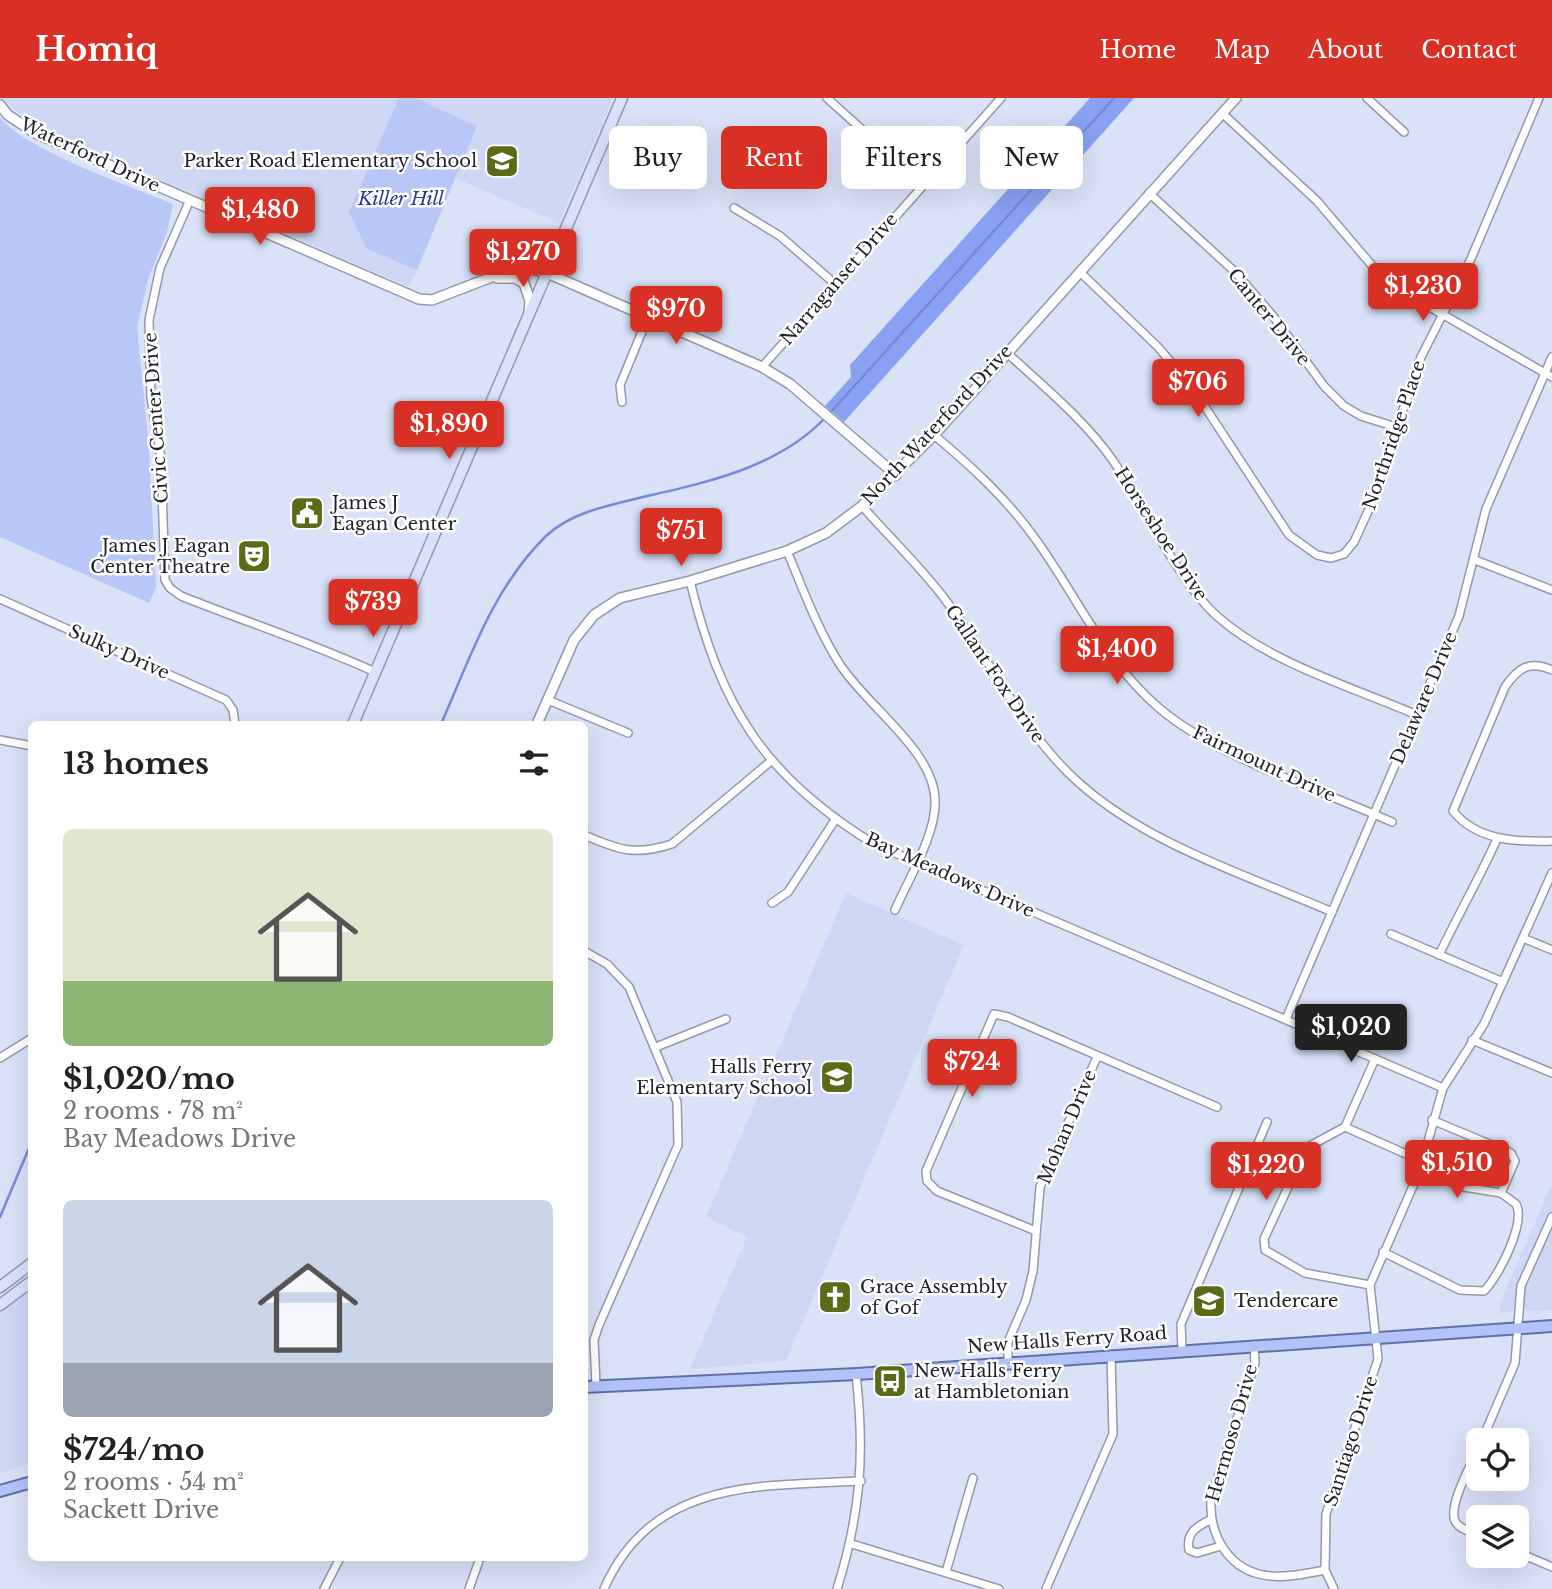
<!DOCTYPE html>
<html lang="en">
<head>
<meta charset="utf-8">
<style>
	:root { --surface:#fff; --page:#f6f6f6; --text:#222; --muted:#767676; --accent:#d93025 }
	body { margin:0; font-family:"Libre Baskerville",serif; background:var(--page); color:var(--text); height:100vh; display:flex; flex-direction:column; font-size:26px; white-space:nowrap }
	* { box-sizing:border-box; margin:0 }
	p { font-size:23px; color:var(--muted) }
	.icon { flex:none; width:38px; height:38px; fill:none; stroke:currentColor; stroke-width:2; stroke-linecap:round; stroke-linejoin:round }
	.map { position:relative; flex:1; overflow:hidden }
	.sheet { position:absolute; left:28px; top:623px; width:560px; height:840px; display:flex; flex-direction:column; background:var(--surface); border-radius:10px; box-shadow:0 7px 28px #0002 }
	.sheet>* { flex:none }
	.top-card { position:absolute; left:609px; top:28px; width:665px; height:63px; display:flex; gap:14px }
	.tools { position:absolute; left:1466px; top:1330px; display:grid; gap:14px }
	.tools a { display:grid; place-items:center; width:63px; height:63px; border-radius:10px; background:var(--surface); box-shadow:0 7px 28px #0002; font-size:35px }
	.price { position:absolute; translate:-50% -60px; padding:0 16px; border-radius:7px; background:var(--accent); color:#fff; font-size:23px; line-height:46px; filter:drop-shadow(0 2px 4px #0008) }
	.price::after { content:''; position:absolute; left:50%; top:42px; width:21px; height:16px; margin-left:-10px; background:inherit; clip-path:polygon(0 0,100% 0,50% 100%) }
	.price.active { background:#222; color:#fff }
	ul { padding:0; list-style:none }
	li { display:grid; align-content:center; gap:14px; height:371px; padding:0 35px }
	li span { display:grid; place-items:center; height:217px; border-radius:10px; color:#555 }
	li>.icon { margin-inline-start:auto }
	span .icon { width:126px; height:126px; fill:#fffc; stroke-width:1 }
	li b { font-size:30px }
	h2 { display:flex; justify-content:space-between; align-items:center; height:84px; padding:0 35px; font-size:30px }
	.pill { padding:0 24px; border-radius:10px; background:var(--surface); box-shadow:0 7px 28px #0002; font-size:24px; line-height:63px }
	.pill.active { background:var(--accent); color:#fff }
	header { display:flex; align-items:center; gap:42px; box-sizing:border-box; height:98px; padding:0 35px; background:var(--accent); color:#fff }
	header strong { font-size:33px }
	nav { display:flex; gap:38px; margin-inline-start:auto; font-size:24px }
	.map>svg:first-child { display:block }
	.built { fill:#ced8f5 }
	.green { fill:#b8c7f6 }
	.forest { fill:#89a1f2 }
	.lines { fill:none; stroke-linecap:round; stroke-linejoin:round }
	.stream { stroke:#758bda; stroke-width:2.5 }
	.minor-casing { stroke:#9299ae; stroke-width:10 }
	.tertiary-casing { stroke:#9299ae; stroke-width:12 }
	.secondary-casing { stroke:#9299ae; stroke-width:13 }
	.primary-casing { stroke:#5f70ab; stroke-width:14 }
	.minor { stroke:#fff; stroke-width:7 }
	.tertiary { stroke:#fff; stroke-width:9 }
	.secondary { stroke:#dae1fb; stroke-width:10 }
	.primary { stroke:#b4c3f7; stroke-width:10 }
	.labels { text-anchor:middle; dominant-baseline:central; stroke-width:5; stroke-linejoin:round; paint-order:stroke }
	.street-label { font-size:18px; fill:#1d2028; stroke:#fff }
	.poi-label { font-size:18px; fill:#1d2028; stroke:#fff; text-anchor:start }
	.park-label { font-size:18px; font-style:italic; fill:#283692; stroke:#fff }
</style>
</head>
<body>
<header>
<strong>Homiq</strong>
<nav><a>Home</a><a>Map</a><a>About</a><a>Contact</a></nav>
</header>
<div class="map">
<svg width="1552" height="1491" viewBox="0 0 1552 1491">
	<rect width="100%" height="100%" fill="#dae2f8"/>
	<!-- built -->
	<g class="built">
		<polygon points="2,0 613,0 559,125 455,80 409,189 29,24"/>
		<polygon points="846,795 964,847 786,1263 690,1271 747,1139 706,1119"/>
		<polygon points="1552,1085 1552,1212 1499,1215 1501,1203"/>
		<polygon points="31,1192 31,1356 26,1367 0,1375 0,1216"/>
	</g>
	<!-- green -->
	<g class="green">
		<polygon points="399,0 415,0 477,28 417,172 367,151 349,114"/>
		<path d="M0 20C28 53 130 88 173 106L167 134 149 179 137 228 149 350 156 490 149 505 0 439Z"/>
	</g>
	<!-- forest -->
	<polygon class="forest" points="1090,0 1134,0 844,324 825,308 851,279 850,267"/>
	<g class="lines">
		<!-- stream -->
		<g class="stream">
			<polyline points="830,315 1114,0"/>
			<path d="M441 626C470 560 493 490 546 438 571 414 611 407 643 399 708 384 777 370 825 320"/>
			<polyline points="0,1119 32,1043"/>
		</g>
		<!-- minor casing -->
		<g class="minor-casing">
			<g id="minor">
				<polyline points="827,0 922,86"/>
				<polyline points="1367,0 1404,34"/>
				<polyline points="1222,15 1317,103 1386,184 1552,279"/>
				<polyline points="1149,95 1234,173 1273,218 1324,288 1344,308 1361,318 1396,329"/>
				<path d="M190 102 160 170 149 222 151 300 161 360 165 482 170 490 181 498C246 524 312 545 375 574"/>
				<polyline points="734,110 780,138 834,185"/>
				<polyline points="1080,174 1158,249 1192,289 1289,437 1317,457 1331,460 1344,456 1354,444 1370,409 1421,259 1470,163 1539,0"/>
				<path d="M1006 254C1043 288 1085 322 1114 364 1144 408 1180 486 1218 519 1270 565 1352 589 1417 617"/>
				<polyline points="762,269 1001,0"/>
				<polyline points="622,304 620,287 648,219"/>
				<path d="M934 337C971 368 1005 399 1034 439 1076 496 1103 562 1159 610 1216 659 1321 692 1392 724"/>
				<path d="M862 408C890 440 922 470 947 504 992 563 1022 634 1078 684 1148 747 1247 777 1332 814"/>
				<path d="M787 453C803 491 817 530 839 565 865 607 934 652 935 702 937 735 908 782 895 812"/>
				<polyline points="1475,462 1552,492"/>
				<path d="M690 483C720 607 763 678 874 746L1331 941"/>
				<polyline points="0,501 226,602 233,612 235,626"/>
				<path d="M1552 572C1529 562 1518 570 1505 589L1453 713C1477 743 1517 744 1552 743"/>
				<polyline points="548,602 628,635"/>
				<polyline points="0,642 32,648"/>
				<path d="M584 737C619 752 635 758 672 746L771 663"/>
				<polyline points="772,805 788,794 835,722"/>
				<polyline points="1391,836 1503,884"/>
				<polyline points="1523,840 1552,852"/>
				<polyline points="584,853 607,866 629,889 677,1004 678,1047 599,1227 594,1242 596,1288"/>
				<path d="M1439 857C1458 817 1479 781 1497 741"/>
				<polyline points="1286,921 1459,518 1486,411 1552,259"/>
				<polyline points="1472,942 1552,975"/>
				<polyline points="1338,945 1443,990"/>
				<polyline points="656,949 726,921"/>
				<polyline points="0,960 32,940"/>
				<polyline points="1345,1029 1422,1063"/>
				<polyline points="1420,1072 1464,1089 1501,1095"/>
				<polyline points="1036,1133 937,1093 927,1083 926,1073 994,916 1008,919 1217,1009"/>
				<path d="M1383 1154 1460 1192 1484 1193C1499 1178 1526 1125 1516 1106L1501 1095 1515 1063 1511 1055 1432 1022"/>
				<polyline points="1370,1187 1305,1175 1265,1152 1264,1141 1306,1050 1345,1029 1375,961"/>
				<path d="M1254 1247 1255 1265 1211 1401C1209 1438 1229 1474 1270 1478 1288 1480 1308 1475 1325 1472"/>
				<polyline points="1182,1251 1181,1226 1267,1024"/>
				<polyline points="1008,1264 1008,1244 1026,1202 1033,1173 1040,1089 1097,959"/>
				<polyline points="1482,1342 1515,1265 1521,1188 1552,1119"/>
				<path d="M1479 1349C1472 1365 1448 1407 1455 1423 1459 1431 1471 1434 1479 1438"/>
				<path d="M1210 1422C1196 1429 1186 1435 1189 1452L1197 1455 1221 1448"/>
				<polyline points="852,1446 999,1491"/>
				<polyline points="1517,1454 1552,1469"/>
				<polyline points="946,1474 973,1380"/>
				<polyline points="324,1491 340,1460"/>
				<polyline points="469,1491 480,1460"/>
				<path d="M604 1491C652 1381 759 1388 861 1383"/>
				<path d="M837 1491C861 1414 865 1355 856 1276"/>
				<polyline points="1046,1491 1113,1336 1111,1257"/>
				<polyline points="1334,1491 1325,1472 1326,1416 1378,1261 1370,1187 1420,1072 1443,990 1484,926 1552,775"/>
			</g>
		</g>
		<!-- tertiary casing -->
		<g class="tertiary-casing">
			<g id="tertiary">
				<polyline points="0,7 8,17 35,35 419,201 432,202 520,168 547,175 762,269 790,286 896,377"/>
				<polyline points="497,180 515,180 524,185 530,203 529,215"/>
				<polyline points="537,626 574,542 594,517 620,500 690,483 787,453 826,435 862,408 934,337 1236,0"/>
			</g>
		</g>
		<!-- secondary casing -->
		<g class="secondary-casing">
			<g id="secondary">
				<polyline points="353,626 622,0"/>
				<polyline points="0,1189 32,1165"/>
				<polyline points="0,1207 32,1183"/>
			</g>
		</g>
		<!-- primary casing -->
		<g class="primary-casing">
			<g id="primary">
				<polyline points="584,1289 857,1276 1552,1228"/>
				<polyline points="0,1393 32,1384"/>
			</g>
		</g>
		<!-- minor -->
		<use href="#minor" class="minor"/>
		<!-- tertiary -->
		<use href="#tertiary" class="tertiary"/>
		<!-- secondary -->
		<use href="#secondary" class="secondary"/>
		<!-- primary -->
		<use href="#primary" class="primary"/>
	</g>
	<!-- icons -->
	<defs>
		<g id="school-square" transform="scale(1.75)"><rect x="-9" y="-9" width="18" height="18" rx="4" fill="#5a6b17" stroke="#fff"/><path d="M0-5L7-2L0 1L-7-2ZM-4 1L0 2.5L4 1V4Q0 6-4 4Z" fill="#fff"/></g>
		<g id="civic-square" transform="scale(1.75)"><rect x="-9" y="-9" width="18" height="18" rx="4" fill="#5a6b17" stroke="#fff"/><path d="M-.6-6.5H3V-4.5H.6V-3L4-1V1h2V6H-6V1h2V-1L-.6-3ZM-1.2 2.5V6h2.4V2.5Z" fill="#fff"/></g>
		<g id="theatre-square" transform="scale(1.75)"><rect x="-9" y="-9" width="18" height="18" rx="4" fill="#5a6b17" stroke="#fff"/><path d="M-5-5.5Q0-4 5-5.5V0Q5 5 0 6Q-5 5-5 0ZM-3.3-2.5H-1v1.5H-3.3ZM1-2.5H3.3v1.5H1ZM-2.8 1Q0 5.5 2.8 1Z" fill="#fff"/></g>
		<g id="church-square" transform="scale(1.75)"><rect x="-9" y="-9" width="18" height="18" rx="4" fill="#5a6b17" stroke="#fff"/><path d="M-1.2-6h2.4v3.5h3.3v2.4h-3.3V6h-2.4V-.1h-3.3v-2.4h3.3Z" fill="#fff"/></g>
		<g id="bus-square" transform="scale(1.75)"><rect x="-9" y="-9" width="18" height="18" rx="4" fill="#5a6b17" stroke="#fff"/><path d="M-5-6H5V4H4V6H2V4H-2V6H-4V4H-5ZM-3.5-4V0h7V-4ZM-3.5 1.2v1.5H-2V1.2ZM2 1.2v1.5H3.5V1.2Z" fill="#fff"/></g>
	</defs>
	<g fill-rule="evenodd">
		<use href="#school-square" x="502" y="63"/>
		<use href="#civic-square" x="307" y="415"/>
		<use href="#theatre-square" x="254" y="458"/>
		<use href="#school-square" x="837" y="979"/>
		<use href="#church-square" x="835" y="1199"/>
		<use href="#school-square" x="1209" y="1203"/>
		<use href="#bus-square" x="890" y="1283"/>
	</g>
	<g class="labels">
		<!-- street labels -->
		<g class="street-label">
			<text transform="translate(90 57) rotate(25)">Waterford Drive</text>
			<text transform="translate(839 181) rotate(-49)">Narraganset Drive</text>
			<text transform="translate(1269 219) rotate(51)">Canter Drive</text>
			<text transform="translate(156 320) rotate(-94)">Civic Center Drive</text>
			<text transform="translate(937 327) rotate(-47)">North Waterford Drive</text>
			<text transform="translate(1394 337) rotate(-71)">Northridge Place</text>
			<text transform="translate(1161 436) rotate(57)">Horseshoe Drive</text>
			<text transform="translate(119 554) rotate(24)">Sulky Drive</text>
			<text transform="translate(995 576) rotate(56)">Gallant Fox Drive</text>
			<text transform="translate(1424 600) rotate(-67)">Delaware Drive</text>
			<text transform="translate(1264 666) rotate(25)">Fairmount Drive</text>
			<text transform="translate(950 777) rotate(24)">Bay Meadows Drive</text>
			<text transform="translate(1067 1029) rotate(-67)">Mohan Drive</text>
			<text transform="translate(1067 1242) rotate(-4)">New Halls Ferry Road</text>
			<text transform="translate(1232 1335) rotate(-74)">Hermoso Drive</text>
			<text transform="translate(1351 1343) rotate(-72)">Santiago Drive</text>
		</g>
		<!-- poi labels -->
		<g class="poi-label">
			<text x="477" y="63" text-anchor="end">Parker Road Elementary School</text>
			<text x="332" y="405">James J<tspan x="332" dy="21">Eagan Center</tspan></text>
			<text x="230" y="448" text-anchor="end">James J Eagan<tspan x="230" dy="21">Center Theatre</tspan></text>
			<text x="812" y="969" text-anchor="end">Halls Ferry<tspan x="812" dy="21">Elementary School</tspan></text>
			<text x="860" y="1189">Grace Assembly<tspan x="860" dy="21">of Gof</tspan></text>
			<text x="1234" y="1203">Tendercare</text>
			<text x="914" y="1273">New Halls Ferry<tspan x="914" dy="21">at Hambletonian</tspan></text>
		</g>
		<!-- park labels -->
		<g class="park-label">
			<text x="401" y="101">Killer Hill</text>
		</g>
	</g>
</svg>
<div class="tools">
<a><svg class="icon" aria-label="locate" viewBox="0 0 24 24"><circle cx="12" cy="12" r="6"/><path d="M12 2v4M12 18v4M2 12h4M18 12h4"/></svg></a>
<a><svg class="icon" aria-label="layers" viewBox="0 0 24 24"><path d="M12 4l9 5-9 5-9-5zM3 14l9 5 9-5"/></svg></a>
</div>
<b class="price" style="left:260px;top:149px">$1,480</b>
<b class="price" style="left:523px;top:191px">$1,270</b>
<b class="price" style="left:1423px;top:225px">$1,230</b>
<b class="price" style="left:676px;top:248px">$970</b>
<b class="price" style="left:1198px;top:321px">$706</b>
<b class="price" style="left:449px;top:363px">$1,890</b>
<b class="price" style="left:681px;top:470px">$751</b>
<b class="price" style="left:373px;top:541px">$739</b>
<b class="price" style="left:1117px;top:588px">$1,400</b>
<b class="price active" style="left:1351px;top:966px">$1,020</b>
<b class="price" style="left:972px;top:1001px">$724</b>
<b class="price" style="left:1457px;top:1102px">$1,510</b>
<b class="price" style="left:1266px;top:1104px">$1,220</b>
<div class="top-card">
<a class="pill">Buy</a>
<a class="pill active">Rent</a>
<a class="pill">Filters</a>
<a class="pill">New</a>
</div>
<section class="sheet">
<h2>13 homes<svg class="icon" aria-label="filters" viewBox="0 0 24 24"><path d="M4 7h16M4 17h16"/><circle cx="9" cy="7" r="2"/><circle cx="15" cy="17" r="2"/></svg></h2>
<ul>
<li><span style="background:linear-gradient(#dfe7d0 70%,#8fb573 0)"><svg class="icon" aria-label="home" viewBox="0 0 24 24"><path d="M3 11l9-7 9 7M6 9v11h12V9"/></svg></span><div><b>$1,020/mo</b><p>2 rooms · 78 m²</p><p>Bay Meadows Drive</p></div></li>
<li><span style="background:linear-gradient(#c9d6e8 75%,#9aa5b1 0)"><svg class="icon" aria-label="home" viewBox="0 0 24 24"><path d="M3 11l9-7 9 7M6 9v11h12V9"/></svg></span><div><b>$724/mo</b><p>2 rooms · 54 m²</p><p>Sackett Drive</p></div></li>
</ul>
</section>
</div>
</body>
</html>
